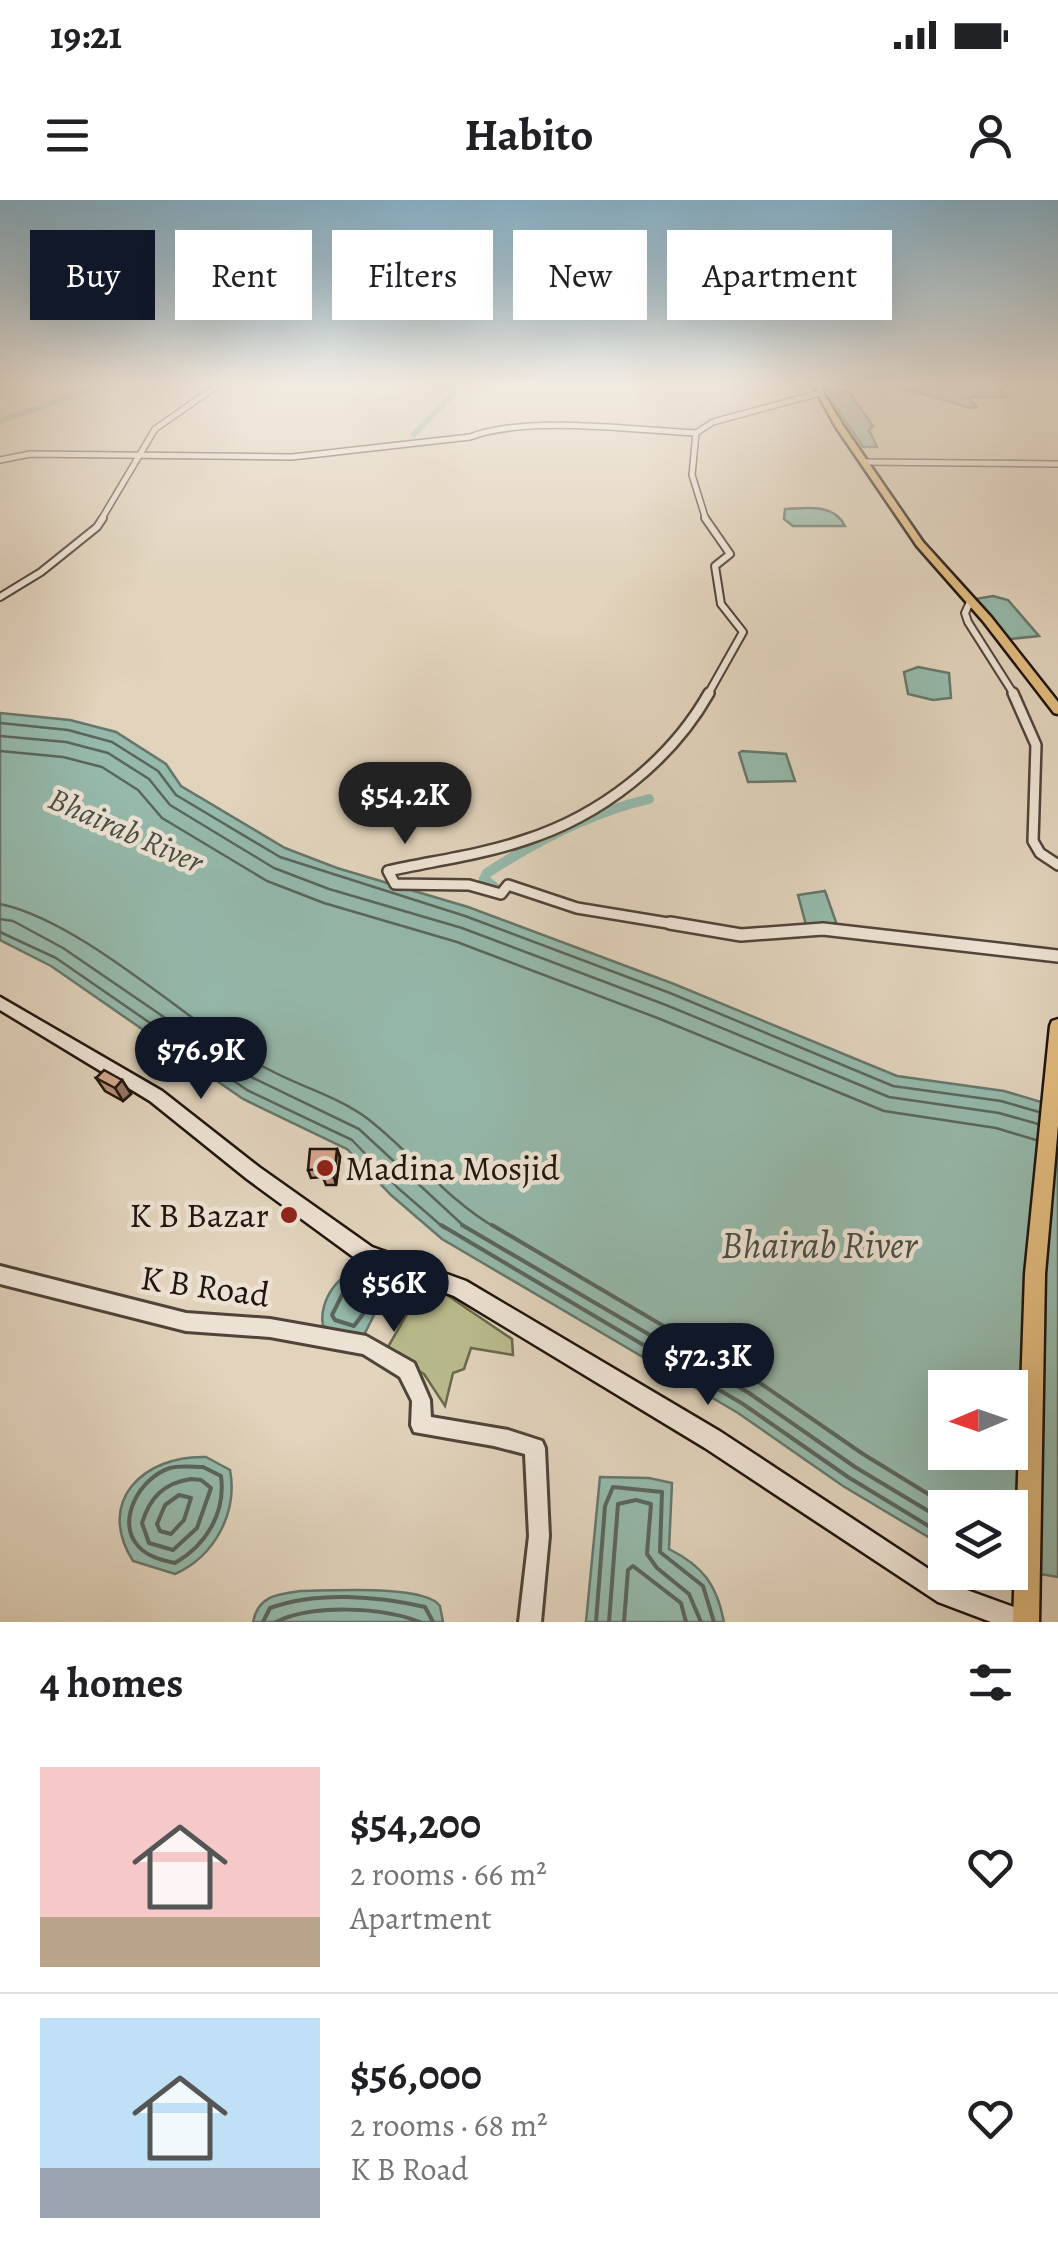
<!DOCTYPE html>
<html lang="en">
<head>
<meta charset="utf-8">
<style>
	:root { --surface:#fff; --page:#f6f6f6; --text:#202124; --muted:#757577; --line:#e0e0e0; --accent:#111827 }
	body { margin:0; font-family:Alegreya,serif; background:var(--page); color:var(--text); height:100vh; display:flex; flex-direction:column; font-size:38px; white-space:nowrap }
	* { box-sizing:border-box; margin:0 }
	p { font-size:32px; color:var(--muted) }
	.icon { flex:none; width:55px; height:55px; fill:none; stroke:currentColor; stroke-width:2; stroke-linecap:round; stroke-linejoin:round }
	.map { position:relative; height:1422px; overflow:hidden }
	.details { display:flex; flex-direction:column; background:var(--surface); flex:1 }
	.details>* { flex:none }
	.hud { position:absolute; left:30px; top:30px; width:1000px; height:90px; display:flex; gap:20px }
	.needle { width:65px; rotate:268deg }
	.tools { position:absolute; left:928px; top:1170px; display:grid; gap:20px }
	.tools a { display:grid; place-items:center; width:100px; height:100px; border-radius:0px; background:var(--surface); box-shadow:0 10px 40px #0002; font-size:50px }
	.price { position:absolute; translate:-50% -85px; padding:0 22px; border-radius:35px; background:var(--accent); color:#fff; font-size:32px; line-height:65px; filter:drop-shadow(0 2px 5px #0008) }
	.price::after { content:''; position:absolute; left:50%; top:60px; width:30px; height:22px; margin-left:-15px; background:inherit; clip-path:polygon(0 0,100% 0,50% 100%) }
	.price.on { background:#222; color:#fff }
	ul { padding:0; list-style:none }
	li { display:flex; align-items:center; gap:30px; height:250px; padding:0 40px }
	li+li { border-top:2px solid var(--line) }
	li span { display:grid; place-items:center; flex:none; width:280px; height:200px; border-radius:0px; color:#555 }
	li>.icon { margin-inline-start:auto }
	span .icon { width:120px; height:120px; fill:#fffc; stroke-width:1 }
	li b { font-size:42px }
	h2 { display:flex; justify-content:space-between; align-items:center; height:120px; padding:0 40px; font-size:42px }
	.chip { padding:0 35px; border-radius:0px; background:var(--surface); box-shadow:0 10px 40px #0002; font-size:35px; line-height:90px }
	.chip.on { background:var(--accent); color:#fff }
	.status { display:flex; justify-content:space-between; align-items:center; height:70px; padding:0 50px; background:var(--surface); direction:ltr }
	.status svg { height:28px; fill:currentColor }
	header { display:flex; justify-content:space-between; align-items:center; height:130px; padding:0 40px; background:var(--surface); font-size:45px; font-weight:700 }
	.map>svg:first-child { display:block }
	.green { fill:#b9bb8c; stroke:#6c684d; stroke-width:2.5 }
	.water { fill:#95b9ab; stroke:#66776c; stroke-width:2.5; fill-rule:evenodd }
	.lines { fill:none; stroke-linecap:round; stroke-linejoin:round }
	.shore-far1 { stroke:#5a665c; stroke-width:2.5 }
	.shore { stroke:#5a665c; stroke-width:4 }
	.canal-far1 { stroke:#95b9ab; stroke-width:6 }
	.canal { stroke:#95b9ab; stroke-width:10 }
	.minor-far3-casing { stroke:#50443a; stroke-width:8 }
	.minor-far2-casing { stroke:#50443a; stroke-width:10 }
	.minor-far1-casing { stroke:#50443a; stroke-width:14 }
	.minor-casing { stroke:#50443a; stroke-width:16 }
	.tertiary-casing { stroke:#50443a; stroke-width:6 }
	.secondary-casing { stroke:#1f140e; stroke-width:5 }
	.trunk-casing { stroke:#1f140e; stroke-width:5 }
	.minor-far3 { stroke:#ece2d3; stroke-width:5 }
	.minor-far2 { stroke:#ece2d3; stroke-width:6 }
	.minor-far1 { stroke:#ece2d3; stroke-width:9 }
	.minor { stroke:#ece2d3; stroke-width:11 }
	.tertiary { fill:#ece2d3; fill-rule:evenodd }
	.secondary { fill:#ece2d3; fill-rule:evenodd }
	.trunk { fill:#e0ba7e; fill-rule:evenodd }
	.wall { fill:#b88f79; stroke:#1f140e; stroke-width:2.5 }
	.shaded-wall { fill:#967463; stroke:#1f140e; stroke-width:2.5 }
	.building { fill:#d6a68d; stroke:#1f140e; stroke-width:2.5 }
	.poi-dot { fill:#8f2418; stroke:#ece2d3; stroke-width:4 }
	.labels { text-anchor:middle; dominant-baseline:central; stroke-width:9; stroke-linejoin:round; paint-order:stroke }
	.water-label { font-size:32px; font-style:italic; fill:#484e45; stroke:#ece2d3 }
	.near-poi-label { font-size:35px; fill:#1f140e; stroke:#ece2d3; text-anchor:start }
	.near-street-label { font-size:35px; fill:#1f140e; stroke:#ece2d3 }
	.near-water-label { font-size:38px; font-style:italic; fill:#484e45; stroke:#ece2d3 }
</style>
</head>
<body>
<div class="status"><b>19:21</b><svg viewBox="0 0 49 12"><path d="M0 12V9h3v3zM5 12V6h3v6zM10 12V3h3v9zM15 12V0h3v12zM26 1h20v11H26zM47 4h2v5h-2z"/></svg></div>
<header><svg class="icon" aria-label="menu" viewBox="0 0 24 24"><path d="M4 6h16M4 12h16M4 18h16"/></svg>Habito<svg class="icon" aria-label="person" viewBox="0 0 24 24"><circle cx="12" cy="8" r="4"/><path d="M4 21q1-7 8-7t8 7"/></svg></header>
<div class="map">
<svg width="1058" height="1422" viewBox="0 0 1058 1422">
	<rect width="100%" height="100%" fill="#e1d3bc"/>
	<filter id="stains"><feTurbulence type="fractalNoise" baseFrequency=".002" numOctaves="4"/><feColorMatrix values="0 0 0 0 .2 0 0 0 0 .09 0 0 0 0 .02 0 0 0 .5 -.17"/></filter>
	<radialGradient id="worn" r=".72"><stop offset=".6" stop-color="#630" stop-opacity="0"/><stop offset="1" stop-color="#630" stop-opacity=".3"/></radialGradient>
	<!-- green -->
	<polygon class="green" points="426,1081 512,1139 513,1155 471,1148 464,1169 453,1173 445,1206 424,1174 385,1152"/>
	<!-- water -->
	<g class="water">
		<polygon points="893,185 996,187 1008,197 968,197 977,207 971,208"/>
		<polygon points="829,190 849,192 873,226 869,230 877,247 863,247 831,200"/>
		<path d="M785 309C807 308 834 303 845 326H793L784 319Z"/>
		<polygon points="993,396 1008,400 1039,436 1010,439 975,399"/>
		<polygon points="918,467 949,473 951,498 933,500 908,494 904,472"/>
		<path d="M0 513 70 520 116 532 166 564 181 586 285 648 337 668 468 707 674 784 897 876 1004 891 1058 907V1377L1010 1369V1308H945V1347L843 1286 738 1213 442 1039 391 995 347 949 243 899 51 766 0 740ZM945 1188H1010V1252H945Z"/>
		<polygon points="742,551 786,554 795,581 748,582 739,553"/>
		<polygon points="408,591 413,598 409,619 369,615 375,593"/>
		<polygon points="825,691 837,725 806,725 798,695"/>
		<path d="M366 1068H376L384 1079 383 1097 362 1139 323 1126C318 1101 340 1069 366 1068Z"/>
		<path d="M206 1257 230 1270C238 1312 215 1356 175 1374L133 1361C95 1301 144 1255 206 1257Z"/>
		<path d="M600 1277 649 1278 672 1283 669 1349C703 1366 717 1385 724 1422H586Z"/>
		<path d="M300 1391C327 1391 425 1384 440 1406 440 1407 443 1421 443 1422H253C258 1396 277 1394 300 1391Z"/>
	</g>
	<g class="lines">
		<!-- shore-far1 -->
		<g class="shore-far1">
			<polyline points="0,523 68,530 112,542 158,571 176,595 280,657 465,716 670,793 893,886 1001,901 1039,912"/>
			<polyline points="0,536 66,542 108,553 149,579 170,605 274,668 329,689 462,728 666,805 889,897 999,913 1038,924"/>
			<polyline points="0,551 63,557 102,567 138,590 162,618 267,681 324,703 457,742 660,819 884,911 996,928 1036,940"/>
			<path d="M0 704C81 721 185 819 259 864 293 885 337 895 368 919 413 954 446 999 496 1028"/>
			<polyline points="0,719 13,721 63,748 253,878 359,929 466,1028"/>
			<polyline points="0,732 56,758 247,890 352,940 398,988 444,1028"/>
		</g>
		<!-- shore -->
		<g class="shore">
			<polyline points="441,1025 743,1204 848,1277 945,1336"/>
			<polyline points="462,1025 749,1193 855,1267 945,1321"/>
			<polyline points="492,1025 757,1181 863,1254 951,1308"/>
			<polygon points="359,1078 373,1080 369,1106 354,1126 335,1120 332,1115 345,1089"/>
			<path d="M203 1267 221 1276C226 1313 206 1345 175 1363 162 1360 148 1357 138 1346 115 1320 141 1277 170 1268 180 1265 193 1267 203 1267Z"/>
			<path d="M191 1279 201 1280 211 1288 197 1328 173 1350 149 1343 142 1323C150 1297 164 1283 191 1279Z"/>
			<polygon points="179,1295 191,1298 184,1320 171,1334 160,1331 157,1324 165,1305"/>
			<path d="M263 1422 270 1408C317 1391 377 1396 425 1407L433 1422"/>
			<path d="M276 1422C313 1404 382 1407 420 1422"/>
			<polyline points="596,1422 605,1306 613,1287 662,1292 660,1352 703,1386 714,1422"/>
			<polyline points="609,1422 618,1304 636,1300 651,1304 647,1354 657,1368 689,1394 701,1422"/>
			<polyline points="624,1422 628,1370 633,1366 681,1403 686,1422"/>
		</g>
		<!-- canal-far1 -->
		<g class="canal-far1">
			<polyline points="0,221 103,185"/>
			<polyline points="414,234 462,185"/>
		</g>
		<!-- canal -->
		<path class="canal" d="M498 690 484 679 487 673C535 642 593 612 649 599"/>
		<!-- minor-far3 casing -->
		<g class="minor-far3-casing">
			<g id="minor-far3">
				<path d="M0 260 30 254 292 257 470 237C528 215 633 230 696 233"/>
				<polyline points="865,262 1058,264"/>
				<polyline points="101,320 155,229 218,185"/>
				<polyline points="706,320 692,275 696,233 713,222 820,193"/>
			</g>
		</g>
		<!-- minor-far2 casing -->
		<g class="minor-far2-casing">
			<g id="minor-far2">
				<polyline points="705,318 730,354 715,366 721,404 743,432 707,496"/>
				<polyline points="0,397 41,372 97,327 103,318"/>
				<polyline points="970,402 965,413 968,422 1015,496"/>
			</g>
		</g>
		<!-- minor-far1 casing -->
		<g class="minor-far1-casing">
			<g id="minor-far1">
				<polyline points="1013,493 1036,545 1033,641 1040,653 1058,665"/>
				<path d="M686 726 577 708 508 685 501 694 469 685 395 684 388 671C433 661 481 655 525 640 600 616 670 562 709 493"/>
			</g>
		</g>
		<!-- minor casing -->
		<g class="minor-casing">
			<polyline id="minor" points="670,723 741,735 823,729 1058,756"/>
		</g>
		<!-- tertiary casing -->
		<g class="tertiary-casing">
			<polygon id="tertiary" points="0,1066 186,1113 270,1119 366,1136 414,1163 430,1200 431,1217 508,1230 542,1241 545,1248 549,1336 541,1422 519,1422 529,1336 525,1254 494,1246 414,1232 411,1225 412,1201 400,1177 363,1154 270,1137 186,1131 0,1084"/>
		</g>
		<!-- secondary casing -->
		<g class="secondary-casing">
			<polygon id="secondary" points="0,797 162,891 259,967 372,1047 466,1081 721,1232 953,1385 1033,1414 1037,1422 991,1422 938,1402 705,1248 454,1096 359,1061 247,979 150,901 0,810"/>
		</g>
		<!-- trunk casing -->
		<g class="trunk-casing">
			<g id="trunk">
				<polygon points="816,185 822,185 823,193 844,227 923,342 991,417 1058,502 1058,514 1054,513 983,421 917,346 836,227 817,193"/>
				<polygon points="1058,819 1058,925 1045,1074 1039,1422 1013,1422 1025,1074 1050,826 1052,821"/>
			</g>
		</g>
		<!-- minor-far3 -->
		<use href="#minor-far3" class="minor-far3"/>
		<!-- minor-far2 -->
		<use href="#minor-far2" class="minor-far2"/>
		<!-- minor-far1 -->
		<use href="#minor-far1" class="minor-far1"/>
		<!-- minor -->
		<use href="#minor" class="minor"/>
		<!-- tertiary -->
		<use href="#tertiary" class="tertiary"/>
		<!-- secondary -->
		<use href="#secondary" class="secondary"/>
		<!-- trunk -->
		<use href="#trunk" class="trunk"/>
	</g>
	<!-- wall -->
	<g class="wall">
		<polygon points="96,878 122,880 131,894 123,901 105,891"/>
		<polygon points="337,949 340,957 336,985 326,985 323,977 311,978 308,970"/>
	</g>
	<!-- shaded-wall -->
	<g class="shaded-wall">
		<polygon points="122,880 131,894 123,901 115,888"/>
		<polygon points="337,949 340,957 336,985 334,977"/>
	</g>
	<!-- building -->
	<g class="building">
		<polygon points="104,870 122,880 115,888 96,878"/>
		<polygon points="310,949 337,949 334,977 323,977 324,969 308,970"/>
	</g>
	<!-- sky -->
	<linearGradient id="sky" x2="0" y2="1"><stop stop-color="#87b6d0"/><stop offset="0.48" stop-color="#f2ebe1"/><stop offset="1" stop-color="#f2ebe1" stop-opacity="0"/></linearGradient>
	<rect width="1058" height="384" fill="url(#sky)"/>
	<!-- markers -->
	<g class="poi-dot">
		<circle cx="325" cy="968" r="10"/>
		<circle cx="289" cy="1015" r="10"/>
	</g>
	<g class="labels">
		<!-- water labels -->
		<g class="water-label">
			<text transform="translate(126 630) rotate(24)">Bhairab River</text>
		</g>
		<!-- near-poi labels -->
		<g class="near-poi-label">
			<text x="345" y="968">Madina Mosjid</text>
			<text x="269" y="1015" text-anchor="end">K B Bazar</text>
		</g>
		<!-- near-street labels -->
		<g class="near-street-label">
			<text transform="translate(205 1086) rotate(8)">K B Road</text>
		</g>
		<!-- near-water labels -->
		<g class="near-water-label">
			<text x="819" y="1045">Bhairab River</text>
		</g>
	</g>
	<rect width="100%" height="100%" filter="url(#stains)"/>
	<rect width="100%" height="100%" fill="url(#worn)"/>
</svg>
<div class="tools">
<a><svg class="needle" viewBox="-14 -14 28 28"><path d="M0-13l5 13h-10z" fill="#e53935"/><path d="M0 13l5-13h-10z" fill="#757577"/></svg></a>
<a><svg class="icon" aria-label="layers" viewBox="0 0 24 24"><path d="M12 4l9 5-9 5-9-5zM3 14l9 5 9-5"/></svg></a>
</div>
<b class="price on" style="left:405px;top:647px">$54.2K</b>
<b class="price" style="left:201px;top:902px">$76.9K</b>
<b class="price" style="left:394px;top:1135px">$56K</b>
<b class="price" style="left:708px;top:1208px">$72.3K</b>
<div class="hud">
<a class="chip on">Buy</a>
<a class="chip">Rent</a>
<a class="chip">Filters</a>
<a class="chip">New</a>
<a class="chip">Apartment</a>
</div>
</div>
<section class="details">
<h2>4 homes<svg class="icon" aria-label="filters" viewBox="0 0 24 24"><path d="M4 7h16M4 17h16"/><circle cx="9" cy="7" r="2"/><circle cx="15" cy="17" r="2"/></svg></h2>
<ul>
<li><span style="background:linear-gradient(#f6c9c9 75%,#b9a48a 0)"><svg class="icon" aria-label="home" viewBox="0 0 24 24"><path d="M3 11l9-7 9 7M6 9v11h12V9"/></svg></span><div><b>$54,200</b><p>2 rooms · 66 m²</p><p>Apartment</p></div><svg class="icon" aria-label="heart" viewBox="0 0 24 24"><path d="M12 20l-8-8c-3-5 5-10 8-4 3-6 11-1 8 4z"/></svg></li>
<li><span style="background:linear-gradient(#bfe0f5 75%,#9aa5b1 0)"><svg class="icon" aria-label="home" viewBox="0 0 24 24"><path d="M3 11l9-7 9 7M6 9v11h12V9"/></svg></span><div><b>$56,000</b><p>2 rooms · 68 m²</p><p>K B Road</p></div><svg class="icon" aria-label="heart" viewBox="0 0 24 24"><path d="M12 20l-8-8c-3-5 5-10 8-4 3-6 11-1 8 4z"/></svg></li>
</ul>
</section>
</body>
</html>
